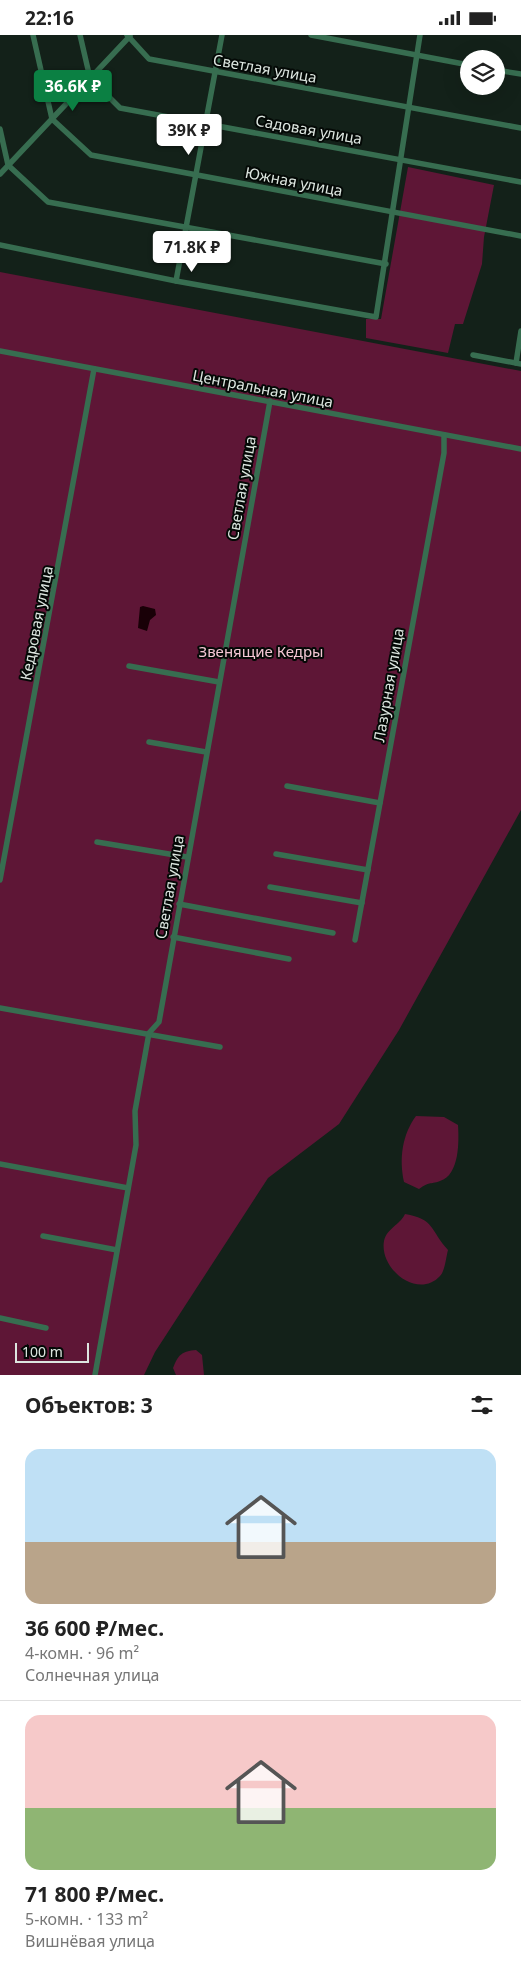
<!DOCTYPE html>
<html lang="ru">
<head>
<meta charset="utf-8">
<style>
	:root { --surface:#fff; --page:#f2f2f2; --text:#222; --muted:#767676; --line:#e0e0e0; --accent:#0b8043 }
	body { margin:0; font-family:"Noto Sans",sans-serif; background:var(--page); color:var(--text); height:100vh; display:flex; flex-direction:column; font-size:19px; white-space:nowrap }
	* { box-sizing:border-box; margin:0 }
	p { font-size:16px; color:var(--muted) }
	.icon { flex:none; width:28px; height:28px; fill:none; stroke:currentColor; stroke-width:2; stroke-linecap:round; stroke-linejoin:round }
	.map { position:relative; height:1340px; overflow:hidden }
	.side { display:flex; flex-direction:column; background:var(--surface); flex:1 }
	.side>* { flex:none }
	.fabs { position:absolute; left:460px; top:15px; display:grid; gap:10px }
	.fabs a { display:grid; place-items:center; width:45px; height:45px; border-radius:50%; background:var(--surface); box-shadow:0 5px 20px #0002; font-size:25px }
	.scale { position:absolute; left:15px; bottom:12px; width:74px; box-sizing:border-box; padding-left:5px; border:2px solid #dde6e0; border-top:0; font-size:14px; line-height:18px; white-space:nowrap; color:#dde6e0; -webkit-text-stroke:4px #040906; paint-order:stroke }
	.price { position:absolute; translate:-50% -42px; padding:0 11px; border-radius:5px; background:#fff; color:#222; font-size:16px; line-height:32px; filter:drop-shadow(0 1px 2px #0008) }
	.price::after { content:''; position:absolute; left:50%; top:30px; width:15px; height:11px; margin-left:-8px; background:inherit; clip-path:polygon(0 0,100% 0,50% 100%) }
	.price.selected { background:var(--accent); color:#fff }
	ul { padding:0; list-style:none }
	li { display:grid; align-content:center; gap:10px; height:265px; padding:0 25px }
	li+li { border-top:1px solid var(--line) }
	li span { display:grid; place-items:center; height:155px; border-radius:15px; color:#555 }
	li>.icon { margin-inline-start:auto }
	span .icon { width:90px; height:90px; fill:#fffc; stroke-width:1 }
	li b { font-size:21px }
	h2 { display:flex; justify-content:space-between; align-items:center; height:60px; padding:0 25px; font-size:21px }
	.status { display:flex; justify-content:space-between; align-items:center; height:35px; padding:0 25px; background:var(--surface); direction:ltr }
	.status svg { height:14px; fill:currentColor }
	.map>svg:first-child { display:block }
	.green { fill:#5e1636 }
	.water { fill:#190007 }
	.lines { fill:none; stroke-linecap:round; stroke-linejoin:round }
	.minor { stroke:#376d50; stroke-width:5.5 }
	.labels { text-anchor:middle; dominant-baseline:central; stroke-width:4; stroke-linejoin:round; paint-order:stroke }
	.street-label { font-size:15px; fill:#dde6e0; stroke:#040906 }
	.park-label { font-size:15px; fill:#f4c6d4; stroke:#040906 }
</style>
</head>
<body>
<div class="status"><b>22:16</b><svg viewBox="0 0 49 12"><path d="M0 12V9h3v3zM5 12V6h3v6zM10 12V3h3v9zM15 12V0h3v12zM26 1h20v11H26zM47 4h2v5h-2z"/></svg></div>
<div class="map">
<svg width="521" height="1340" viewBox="0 0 521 1340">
	<rect width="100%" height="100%" fill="#132119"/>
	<!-- green -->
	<g class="green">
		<polygon points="408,132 494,150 484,202 482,229 463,289 455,289 448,318 366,303 366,284 381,284"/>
		<polygon points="0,237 521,336 521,775 399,995 339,1089 268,1143 155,1317 144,1340 0,1340"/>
		<path d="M416 1081 444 1082 458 1090C459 1105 460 1140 440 1146 429 1150 430 1146 419 1154L404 1147C399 1124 402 1100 416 1081Z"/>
		<path d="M405 1179C435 1184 430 1195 448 1215 446 1222 445 1236 440 1241 418 1265 379 1234 384 1206 387 1193 400 1190 405 1179Z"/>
		<path d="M196 1315 202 1320 204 1340H176L173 1333C178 1320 182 1316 196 1315Z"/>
	</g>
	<!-- water -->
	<polygon class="water" points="143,571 155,574 156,580 150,585 147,596 138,593 140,572"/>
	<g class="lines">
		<!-- minor -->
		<g class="minor">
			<polyline points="33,0 52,84 91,120 521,201"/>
			<polyline points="80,0 90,43 120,73 521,147"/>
			<polyline points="127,0 149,24 521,93"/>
			<polyline points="311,0 469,30"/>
			<polyline points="496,35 521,39"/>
			<polyline points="0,94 8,130 48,167 386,229"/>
			<polyline points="0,139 130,1"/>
			<polyline points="0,210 176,246 376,282 420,0"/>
			<polyline points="176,246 222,0"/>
			<polyline points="0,316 521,414"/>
			<polyline points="473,320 521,329"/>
			<polyline points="516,328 521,296"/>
			<polyline points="129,631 219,647"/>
			<polyline points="149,707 206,717"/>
			<polyline points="287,751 380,768"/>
			<polyline points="97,807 187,822"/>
			<polyline points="276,819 368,835"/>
			<polyline points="0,845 94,334"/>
			<polyline points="270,852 362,868"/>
			<polyline points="179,869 333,898"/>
			<polyline points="173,902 289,924"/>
			<polyline points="355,905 444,418 444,400"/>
			<polyline points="0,973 220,1012"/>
			<polyline points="0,1129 128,1153"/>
			<polyline points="43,1201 117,1215"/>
			<polyline points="0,1283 46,1293"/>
			<polyline points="95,1340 136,1110 135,1076 149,998 159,987 270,366"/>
		</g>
	</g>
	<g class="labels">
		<!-- street labels -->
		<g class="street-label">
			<text transform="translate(265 33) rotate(10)">Светлая улица</text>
			<text transform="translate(309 94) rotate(10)">Садовая улица</text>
			<text transform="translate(294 146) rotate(11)">Южная улица</text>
			<text transform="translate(263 353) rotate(11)">Центральная улица</text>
			<text transform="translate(241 453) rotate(-80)">Светлая улица</text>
			<text transform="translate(36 588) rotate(-79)">Кедровая улица</text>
			<text transform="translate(388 650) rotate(-80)">Лазурная улица</text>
			<text transform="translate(169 852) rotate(-80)">Светлая улица</text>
		</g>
		<!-- park labels -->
		<g class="park-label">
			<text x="261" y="616">Звенящие Кедры</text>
		</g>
	</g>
</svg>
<div class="fabs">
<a><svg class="icon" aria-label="layers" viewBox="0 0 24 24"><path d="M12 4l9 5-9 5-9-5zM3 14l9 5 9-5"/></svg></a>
</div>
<div class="scale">100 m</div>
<b class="price selected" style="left:73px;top:77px">36.6K ₽</b>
<b class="price" style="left:189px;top:121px">39K ₽</b>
<b class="price" style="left:192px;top:238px">71.8K ₽</b>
</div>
<section class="side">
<h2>Объектов: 3<svg class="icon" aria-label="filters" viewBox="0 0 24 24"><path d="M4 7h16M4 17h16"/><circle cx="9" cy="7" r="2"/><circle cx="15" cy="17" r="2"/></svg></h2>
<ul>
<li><span style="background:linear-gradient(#bfe0f5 60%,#b9a48a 0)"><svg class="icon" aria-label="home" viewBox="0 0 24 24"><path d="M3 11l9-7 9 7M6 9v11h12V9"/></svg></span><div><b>36 600 ₽/мес.</b><p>4-комн. · 96 m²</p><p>Солнечная улица</p></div></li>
<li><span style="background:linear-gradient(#f6c9c9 60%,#8fb573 0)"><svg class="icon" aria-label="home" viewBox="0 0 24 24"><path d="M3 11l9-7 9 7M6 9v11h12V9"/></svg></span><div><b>71 800 ₽/мес.</b><p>5-комн. · 133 m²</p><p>Вишнёвая улица</p></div></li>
</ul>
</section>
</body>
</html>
